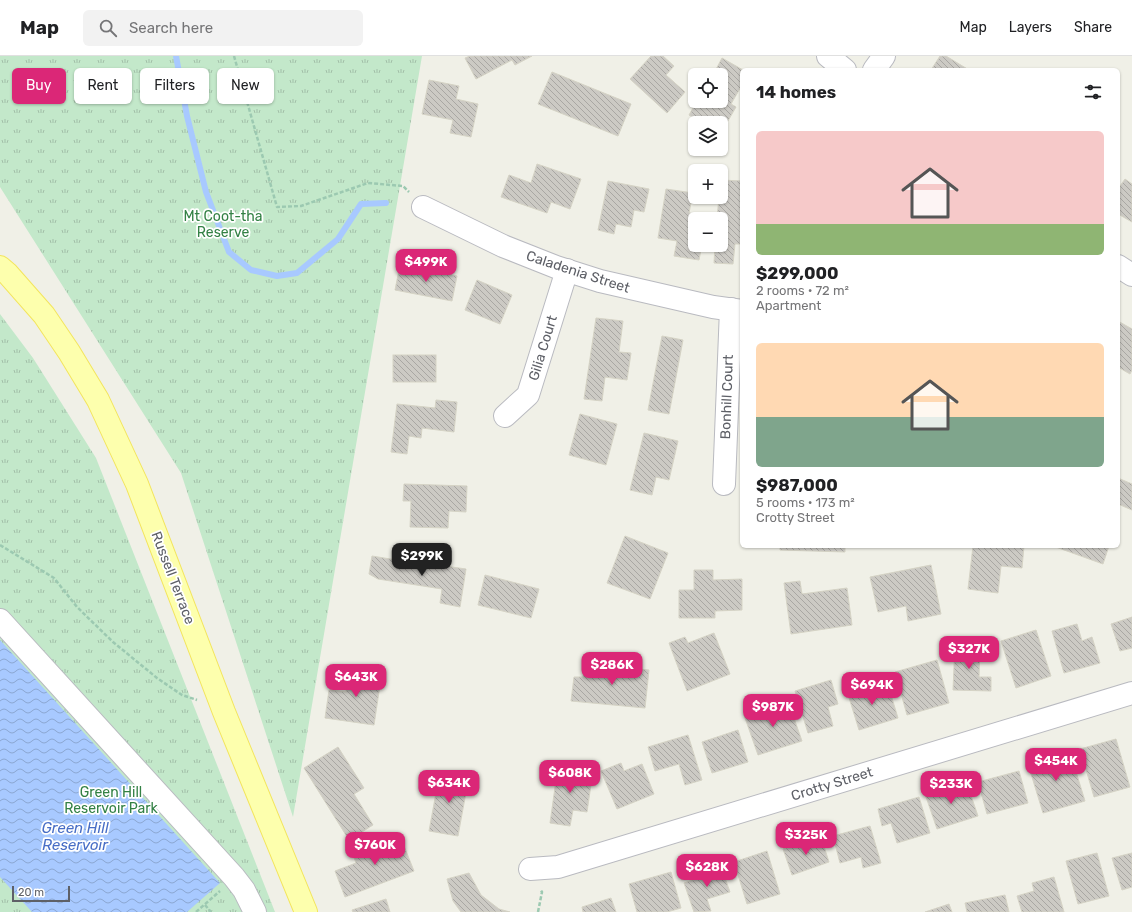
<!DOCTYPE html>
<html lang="en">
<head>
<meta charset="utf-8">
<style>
	:root { --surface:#fff; --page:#f2f2f2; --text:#202124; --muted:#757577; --line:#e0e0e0; --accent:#db2777 }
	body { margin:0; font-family:Rubik,sans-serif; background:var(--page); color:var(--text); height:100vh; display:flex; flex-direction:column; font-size:15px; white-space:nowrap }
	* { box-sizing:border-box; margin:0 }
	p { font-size:13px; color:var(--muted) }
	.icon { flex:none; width:22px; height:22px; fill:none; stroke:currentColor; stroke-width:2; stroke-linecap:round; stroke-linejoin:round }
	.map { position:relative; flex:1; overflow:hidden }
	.side { position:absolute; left:740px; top:12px; width:380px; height:480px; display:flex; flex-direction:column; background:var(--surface); border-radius:6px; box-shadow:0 1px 3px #0004 }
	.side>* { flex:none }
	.hud { position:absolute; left:12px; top:12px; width:380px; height:36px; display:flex; gap:8px }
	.fabs { position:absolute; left:688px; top:12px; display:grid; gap:8px }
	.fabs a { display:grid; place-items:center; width:40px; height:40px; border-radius:6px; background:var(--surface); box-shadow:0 1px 3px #0004; font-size:20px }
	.scale { position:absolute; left:12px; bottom:10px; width:58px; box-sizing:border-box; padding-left:4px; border:2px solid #5e6067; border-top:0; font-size:11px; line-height:14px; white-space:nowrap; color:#5e6067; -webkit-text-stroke:3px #fff; paint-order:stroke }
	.price { position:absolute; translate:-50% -34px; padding:0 9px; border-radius:8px; background:var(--accent); color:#fff; font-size:13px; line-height:26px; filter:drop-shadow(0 1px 2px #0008) }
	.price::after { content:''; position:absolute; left:50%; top:24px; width:12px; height:9px; margin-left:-6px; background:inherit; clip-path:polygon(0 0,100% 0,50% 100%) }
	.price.current { background:#222; color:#fff }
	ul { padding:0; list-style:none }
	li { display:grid; align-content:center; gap:8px; height:212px; padding:0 16px }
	li span { display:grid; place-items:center; height:124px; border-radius:6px; color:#555 }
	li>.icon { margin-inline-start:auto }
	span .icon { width:72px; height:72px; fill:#fffc; stroke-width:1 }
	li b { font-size:17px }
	h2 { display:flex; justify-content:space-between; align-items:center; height:48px; padding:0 16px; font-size:17px }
	.tag { padding:0 14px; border-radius:6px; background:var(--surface); box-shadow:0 1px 3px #0004; font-size:14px; line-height:36px }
	.tag.current { background:var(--accent); color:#fff }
	header { display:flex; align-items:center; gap:24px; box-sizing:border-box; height:56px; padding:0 20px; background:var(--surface); border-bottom:1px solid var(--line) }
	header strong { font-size:19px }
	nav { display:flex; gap:22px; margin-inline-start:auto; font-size:14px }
	.search { width:280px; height:36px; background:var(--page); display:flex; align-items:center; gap:10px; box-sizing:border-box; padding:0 14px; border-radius:6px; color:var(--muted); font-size:15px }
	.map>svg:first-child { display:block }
	.park { fill:url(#park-tufts) }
	.water { fill:url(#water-waves) }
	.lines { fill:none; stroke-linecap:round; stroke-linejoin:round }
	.stream { stroke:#a8c9ff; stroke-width:6 }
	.building { fill:url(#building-back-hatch); stroke:#d5d3c5 }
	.minor-casing { stroke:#b9bac0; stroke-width:24 }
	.major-casing { stroke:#f3e55d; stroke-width:24 }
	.path { stroke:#9cc9b1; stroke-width:2.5; stroke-dasharray:4 2; stroke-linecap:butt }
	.minor { stroke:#fff; stroke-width:22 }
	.major { stroke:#fdffad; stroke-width:22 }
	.labels { text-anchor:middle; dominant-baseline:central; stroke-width:3.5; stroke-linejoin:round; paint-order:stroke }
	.park-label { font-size:14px; fill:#338145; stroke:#fff }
	.street-label { font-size:14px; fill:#5e6067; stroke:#fff }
	.water-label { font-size:15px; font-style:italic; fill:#486ec6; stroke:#fff }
</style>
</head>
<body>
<header>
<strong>Map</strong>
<div class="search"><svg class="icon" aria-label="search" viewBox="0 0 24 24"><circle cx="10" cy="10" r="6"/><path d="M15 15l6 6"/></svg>Search here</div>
<nav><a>Map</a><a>Layers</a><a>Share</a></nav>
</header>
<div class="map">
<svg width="1132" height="856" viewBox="0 0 1132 856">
	<defs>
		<pattern id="park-tufts" width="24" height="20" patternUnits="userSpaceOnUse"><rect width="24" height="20" fill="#c3e8ca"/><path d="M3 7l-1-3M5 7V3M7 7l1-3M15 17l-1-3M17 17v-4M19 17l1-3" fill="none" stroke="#a2bfa8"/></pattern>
		<pattern id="water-waves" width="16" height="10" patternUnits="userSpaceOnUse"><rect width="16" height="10" fill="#a8c9ff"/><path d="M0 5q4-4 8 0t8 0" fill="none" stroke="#8ca7d2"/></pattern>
		<pattern id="building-back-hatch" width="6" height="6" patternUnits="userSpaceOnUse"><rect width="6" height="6" fill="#cccac4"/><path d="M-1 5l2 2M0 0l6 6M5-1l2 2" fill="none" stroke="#a9a7a3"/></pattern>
	</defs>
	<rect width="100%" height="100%" fill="#f0f0e7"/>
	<!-- park -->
	<g class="park">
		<polygon points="0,0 422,0 293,761 181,417 0,131"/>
		<polygon points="0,258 33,302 96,402 275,856 0,856"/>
	</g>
	<!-- water -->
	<polygon class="water" points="0,584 220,827 187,856 32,856 0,821"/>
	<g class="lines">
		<!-- stream -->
		<polyline class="stream" points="176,0 187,60 206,136 229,196 251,214 277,220 297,217 338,183 361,148 386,147"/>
	</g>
	<!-- building -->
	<g class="building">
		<polygon points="470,0 532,0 515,9 512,4 476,23 465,2"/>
		<polygon points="651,0 663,0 674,10 666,19 685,36 667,57 630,23"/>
		<polygon points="940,0 946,0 969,14 931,14"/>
		<polygon points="722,2 743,14 742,14 742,29 731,48 736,51 721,77 721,67 703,67 689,59 697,45 721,45 721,19 713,19"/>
		<polygon points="552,16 631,48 618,80 538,48"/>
		<polygon points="429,24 459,30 456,43 478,48 471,81 450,77 453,64 422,58"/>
		<polygon points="537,108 581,123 570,153 551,146 547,157 501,141 509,119 531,127"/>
		<polygon points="1125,123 1132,128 1132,166 1118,158 1118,133"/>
		<polygon points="721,124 742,125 742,188 735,188 733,208 714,207 715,189 721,189 721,163 717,163 719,141 721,141"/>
		<polygon points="608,125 649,133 644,156 634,154 631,171 616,168 614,178 598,174"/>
		<polygon points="666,133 693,137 689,157 707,160 706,163 695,163 695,189 702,189 699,204 674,200 677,185 658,182"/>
		<polygon points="400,209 457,220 452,245 395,234"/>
		<polygon points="477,224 512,239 500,268 465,254"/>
		<polygon points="596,262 623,265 619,296 631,297 627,324 605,321 602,345 584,343"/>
		<polygon points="1118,265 1132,273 1132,314 1130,318 1118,311"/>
		<polygon points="662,280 683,284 669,358 648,354"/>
		<rect x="393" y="299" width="43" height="27"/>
		<polygon points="436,344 457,346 454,376 422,372 421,382 409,380 407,398 391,396 397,348 435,352"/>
		<polygon points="580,358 617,368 606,409 569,399"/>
		<polygon points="644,377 678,385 669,424 656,421 652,439 630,434"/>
		<polygon points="1118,422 1132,428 1132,454 1118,448"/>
		<polygon points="404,428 467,430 466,456 449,455 448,472 410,471 411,445 403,445"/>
		<polygon points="625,480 668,497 650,543 607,527"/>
		<polygon points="780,490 845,490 845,496 780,494"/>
		<polygon points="973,490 1024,490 1022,512 1001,510 998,537 968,533"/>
		<polygon points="1053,490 1109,490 1103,508"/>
		<polygon points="372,500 445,512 445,510 466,513 460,551 440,547 442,533 378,523 369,518"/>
		<polygon points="931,509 941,558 908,565 906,550 878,556 870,521"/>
		<polygon points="694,514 713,514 713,524 742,523 742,554 715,555 715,562 679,562 679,534 694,534"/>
		<polygon points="485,519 539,533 531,562 478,549"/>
		<polygon points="800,525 802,538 847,532 852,569 791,578 784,527"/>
		<polygon points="1132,561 1132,592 1120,595 1111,568"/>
		<polygon points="1077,568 1082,585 1092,581 1100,607 1064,617 1052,575"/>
		<polygon points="1036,574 1051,620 1016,632 1001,585"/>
		<polygon points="714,577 730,618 687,635 669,587 685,581 688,587"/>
		<polygon points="955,588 980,589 979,621 991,621 991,635 953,634"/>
		<polygon points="937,604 949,647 907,659 895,616"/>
		<polygon points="585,608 649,614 645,652 571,645 574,621 583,621"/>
		<polygon points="349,611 382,616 374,669 325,662 329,634 346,636"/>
		<polygon points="831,624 838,648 828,651 833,670 808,677 795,635"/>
		<polygon points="863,627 866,636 888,629 898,662 859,674 846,632"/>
		<polygon points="788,645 802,685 758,699 744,659"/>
		<polygon points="738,674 748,706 712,717 702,686"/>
		<polygon points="688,679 702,724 685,729 679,708 655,715 648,691"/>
		<polygon points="1116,683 1130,731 1094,741 1080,693"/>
		<polygon points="338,691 364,732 354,738 373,769 349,784 304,712"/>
		<polygon points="1070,696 1085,745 1043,757 1028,708"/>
		<polygon points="621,707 624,715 642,708 654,738 617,753 601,715"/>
		<polygon points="558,710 593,715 587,756 573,754 570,770 550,767"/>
		<polygon points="440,715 469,720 458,780 429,775"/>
		<polygon points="1019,715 1028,747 987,758 978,726"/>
		<polygon points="967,728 978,760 937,773 924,735 940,730 942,736"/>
		<polygon points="919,741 930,777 897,787 891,767 882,770 878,753"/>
		<polygon points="870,770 881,807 863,812 861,801 840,807 833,780"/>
		<polygon points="400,780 414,815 345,841 335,815 356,807 351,793 374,784 376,789"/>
		<polygon points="821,781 829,806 792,819 783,793"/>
		<polygon points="767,795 780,838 747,848 734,806"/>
		<polygon points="1097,797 1109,840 1078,848 1066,805"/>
		<polygon points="1132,797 1132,831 1122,834 1112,802"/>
		<polygon points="720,808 730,836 707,843 711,855 694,856 684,827 699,822 697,815"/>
		<polygon points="671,816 681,852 667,856 637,856 629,828"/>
		<polygon points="469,817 481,839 499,853 510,856 461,856 453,845 447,823"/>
		<polygon points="1054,821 1064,856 1022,856 1017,840 1034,835 1032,827"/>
		<polygon points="1005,839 1009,856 967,856 965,847"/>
		<polygon points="611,842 616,856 583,856 582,851"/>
		<polygon points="386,843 390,856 353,856 352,854"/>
		<polygon points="949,848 952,856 925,856"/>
	</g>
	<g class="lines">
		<!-- minor casing -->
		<g class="minor-casing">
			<g id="minor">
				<polyline points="828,0 845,14"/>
				<polyline points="874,14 884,0"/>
				<polyline points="423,151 503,190 556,211 600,225 713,251 742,255"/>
				<polyline points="1118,210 1132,219"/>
				<polyline points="505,360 528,339 567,214"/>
				<polyline points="724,428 731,253"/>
				<polyline points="0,564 234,821 244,834 255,856"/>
				<polyline points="530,813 558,811 1132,637"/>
			</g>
		</g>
		<!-- major casing -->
		<g class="major-casing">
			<polyline id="major" points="0,211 7,217 44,259 69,296 98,344 137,428 224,656 306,856"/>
		</g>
		<!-- path -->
		<g class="path">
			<polyline points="234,0 277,151 301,150 368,127 403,130 409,136"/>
			<polyline points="0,489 54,522 77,551 113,586 157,622 182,639 197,644"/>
			<polyline points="205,849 211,856"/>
			<polyline points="196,856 220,835"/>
			<polyline points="538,856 542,836 540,833"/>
		</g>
		<!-- minor -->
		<use href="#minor" class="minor"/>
		<!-- major -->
		<use href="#major" class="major"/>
	</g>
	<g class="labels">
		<!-- park labels -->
		<g class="park-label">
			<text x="223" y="160">Mt Coot-tha<tspan x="223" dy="16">Reserve</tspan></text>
			<text x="111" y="736">Green Hill<tspan x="111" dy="16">Reservoir Park</tspan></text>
		</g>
		<!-- street labels -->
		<g class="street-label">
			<text transform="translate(578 216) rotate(18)">Caladenia Street</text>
			<text transform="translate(543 292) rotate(-73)">Gilia Court</text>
			<text transform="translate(727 341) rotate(-88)">Bonhill Court</text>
			<text transform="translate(173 522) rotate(69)">Russell Terrace</text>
			<text transform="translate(832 728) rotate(-17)">Crotty Street</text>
		</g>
		<!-- water labels -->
		<g class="water-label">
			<text x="75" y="772">Green Hill<tspan x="75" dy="17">Reservoir</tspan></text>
		</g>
	</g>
</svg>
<div class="fabs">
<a><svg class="icon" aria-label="locate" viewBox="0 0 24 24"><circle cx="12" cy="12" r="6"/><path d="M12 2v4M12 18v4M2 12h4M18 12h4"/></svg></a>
<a><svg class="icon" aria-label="layers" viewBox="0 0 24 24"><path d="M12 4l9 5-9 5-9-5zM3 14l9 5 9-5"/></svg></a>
<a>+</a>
<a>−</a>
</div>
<div class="scale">20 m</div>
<b class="price" style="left:426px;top:227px">$499K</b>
<b class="price current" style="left:422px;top:521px">$299K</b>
<b class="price" style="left:969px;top:614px">$327K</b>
<b class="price" style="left:612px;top:630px">$286K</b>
<b class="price" style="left:356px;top:642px">$643K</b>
<b class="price" style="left:872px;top:650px">$694K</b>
<b class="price" style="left:773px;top:672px">$987K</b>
<b class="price" style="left:1056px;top:726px">$454K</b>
<b class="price" style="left:570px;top:738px">$608K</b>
<b class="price" style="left:449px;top:748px">$634K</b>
<b class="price" style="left:951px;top:749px">$233K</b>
<b class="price" style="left:806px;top:800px">$325K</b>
<b class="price" style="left:375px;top:810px">$760K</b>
<b class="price" style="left:707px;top:832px">$628K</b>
<div class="hud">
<a class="tag current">Buy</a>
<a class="tag">Rent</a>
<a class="tag">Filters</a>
<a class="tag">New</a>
</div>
<section class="side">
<h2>14 homes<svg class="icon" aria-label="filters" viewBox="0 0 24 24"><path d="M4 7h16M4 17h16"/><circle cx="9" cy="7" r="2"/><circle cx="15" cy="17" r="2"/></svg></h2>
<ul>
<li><span style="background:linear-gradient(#f6c9c9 75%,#8fb573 0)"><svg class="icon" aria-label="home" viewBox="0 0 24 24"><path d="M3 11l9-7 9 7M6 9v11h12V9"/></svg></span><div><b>$299,000</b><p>2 rooms · 72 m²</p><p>Apartment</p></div></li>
<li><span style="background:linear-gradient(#ffd9b3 60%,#7fa58c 0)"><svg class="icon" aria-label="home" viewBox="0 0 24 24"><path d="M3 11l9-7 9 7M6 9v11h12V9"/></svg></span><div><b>$987,000</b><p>5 rooms · 173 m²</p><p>Crotty Street</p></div></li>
</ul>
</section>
</div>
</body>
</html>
